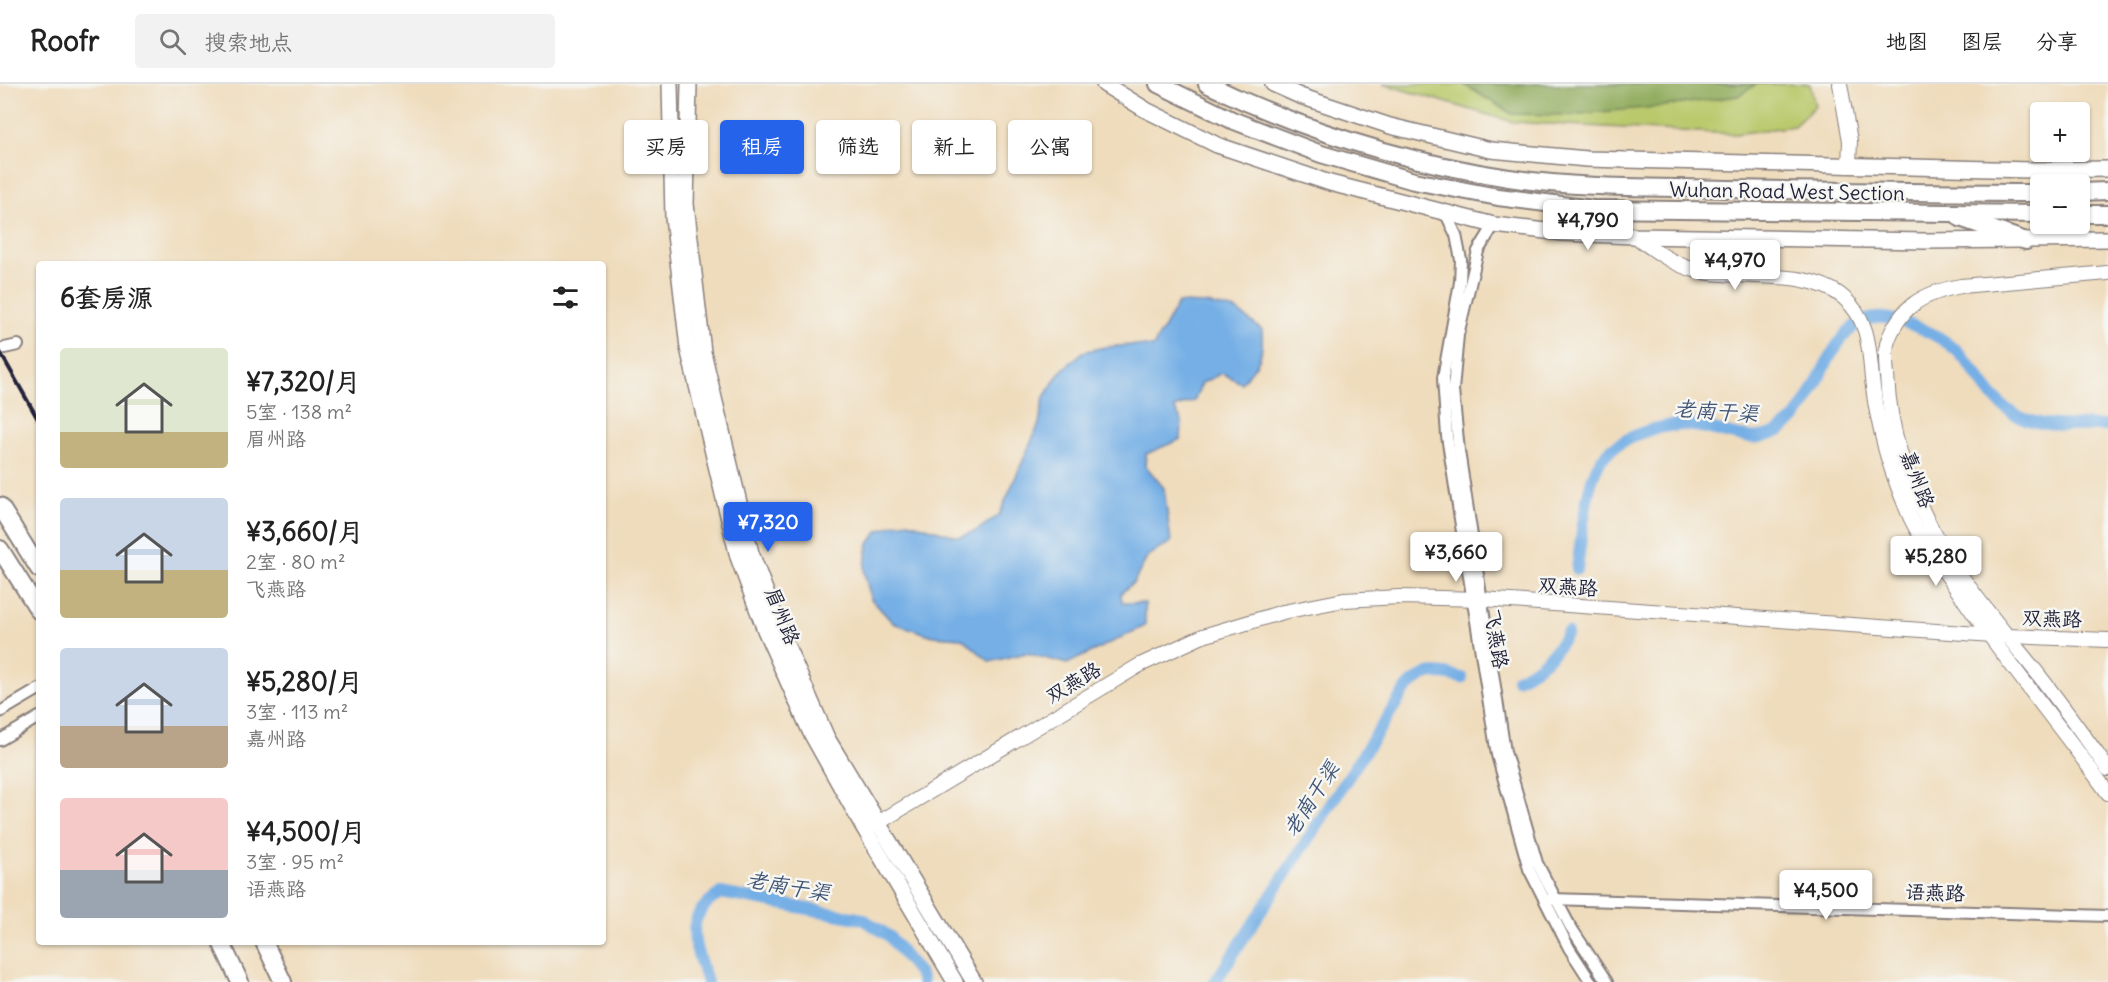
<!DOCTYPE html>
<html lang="zh">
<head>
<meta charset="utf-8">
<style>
	:root { --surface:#fff; --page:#f2f2f2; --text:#222; --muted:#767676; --line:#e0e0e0; --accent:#2563eb }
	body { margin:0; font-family:Delius,"LXGW WenKai TC",sans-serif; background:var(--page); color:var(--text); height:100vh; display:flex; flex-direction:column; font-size:22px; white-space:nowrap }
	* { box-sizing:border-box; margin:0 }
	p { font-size:20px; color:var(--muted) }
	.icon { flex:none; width:33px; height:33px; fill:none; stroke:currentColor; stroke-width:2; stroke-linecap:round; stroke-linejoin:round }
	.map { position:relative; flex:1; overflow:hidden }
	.details { position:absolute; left:36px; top:177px; width:570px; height:684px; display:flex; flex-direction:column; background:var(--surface); border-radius:6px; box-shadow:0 2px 4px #0004 }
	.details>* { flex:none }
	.banner { position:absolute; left:624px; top:36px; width:570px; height:54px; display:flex; gap:12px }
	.controls { position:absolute; left:2030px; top:18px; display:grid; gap:12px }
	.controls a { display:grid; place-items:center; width:60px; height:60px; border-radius:6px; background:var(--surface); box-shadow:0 2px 4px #0004; font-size:30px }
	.price { position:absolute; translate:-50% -51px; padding:0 14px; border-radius:6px; background:#fff; color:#222; font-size:20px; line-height:39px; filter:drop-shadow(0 2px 3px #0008) }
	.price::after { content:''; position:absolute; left:50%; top:36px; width:18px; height:14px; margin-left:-9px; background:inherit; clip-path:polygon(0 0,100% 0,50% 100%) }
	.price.current { background:var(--accent); color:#fff }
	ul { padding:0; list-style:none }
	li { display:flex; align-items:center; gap:18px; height:150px; padding:0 24px }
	li span { display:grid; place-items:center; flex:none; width:168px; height:120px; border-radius:6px; color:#555 }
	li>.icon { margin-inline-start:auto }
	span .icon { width:72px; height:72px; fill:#fffc; stroke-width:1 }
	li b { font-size:26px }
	h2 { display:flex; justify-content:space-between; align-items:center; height:72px; padding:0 24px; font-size:26px }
	.tag { padding:0 21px; border-radius:6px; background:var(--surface); box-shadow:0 2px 4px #0004; font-size:21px; line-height:54px }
	.tag.current { background:var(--accent); color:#fff }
	header { display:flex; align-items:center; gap:36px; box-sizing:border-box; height:84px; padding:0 30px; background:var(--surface); border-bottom:2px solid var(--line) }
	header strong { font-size:28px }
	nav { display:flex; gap:33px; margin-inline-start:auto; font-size:21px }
	.search { width:420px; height:54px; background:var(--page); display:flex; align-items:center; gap:15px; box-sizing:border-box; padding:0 21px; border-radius:6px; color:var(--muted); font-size:22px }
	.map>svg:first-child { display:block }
	.green { fill:#bac96c; stroke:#6e7654; stroke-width:1.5 }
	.forest { fill:#93ad60; stroke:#5a684e; stroke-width:1.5 }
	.water { fill:#74afe5; stroke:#4b6890; stroke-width:1.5 }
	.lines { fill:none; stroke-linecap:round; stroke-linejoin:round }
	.canal { stroke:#74afe5; stroke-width:12 }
	.minor-casing { stroke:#887f7c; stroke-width:14 }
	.tertiary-casing { stroke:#887f7c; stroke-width:16 }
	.secondary-casing { stroke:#887f7c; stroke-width:18 }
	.trunk-casing { stroke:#887f7c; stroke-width:20 }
	.minor { stroke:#fff; stroke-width:10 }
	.tertiary { stroke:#fff; stroke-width:14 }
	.secondary { stroke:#fff; stroke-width:15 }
	.trunk { stroke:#fff; stroke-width:16 }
	.rail { stroke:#22223b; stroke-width:4 }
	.labels { text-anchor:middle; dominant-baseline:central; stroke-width:5; stroke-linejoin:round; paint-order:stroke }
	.street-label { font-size:20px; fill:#22223b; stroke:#f6f6f2 }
	.water-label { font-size:21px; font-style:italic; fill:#3f5376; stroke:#f6f6f2 }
</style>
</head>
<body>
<header>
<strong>Roofr</strong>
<div class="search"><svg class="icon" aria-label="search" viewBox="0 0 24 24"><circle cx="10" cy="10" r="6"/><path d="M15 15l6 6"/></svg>搜索地点</div>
<nav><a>地图</a><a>图层</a><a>分享</a></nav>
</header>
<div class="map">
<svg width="2108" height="898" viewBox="0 0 2108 898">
	<rect width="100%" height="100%" fill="#f6f6f2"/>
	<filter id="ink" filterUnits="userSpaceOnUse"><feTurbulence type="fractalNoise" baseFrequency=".0167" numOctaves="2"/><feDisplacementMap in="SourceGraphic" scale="12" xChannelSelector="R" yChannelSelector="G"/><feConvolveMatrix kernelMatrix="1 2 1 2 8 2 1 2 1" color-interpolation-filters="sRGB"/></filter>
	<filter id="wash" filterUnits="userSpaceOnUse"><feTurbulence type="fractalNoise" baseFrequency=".008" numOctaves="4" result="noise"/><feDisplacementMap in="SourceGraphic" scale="24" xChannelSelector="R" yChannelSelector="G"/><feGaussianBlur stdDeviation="1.35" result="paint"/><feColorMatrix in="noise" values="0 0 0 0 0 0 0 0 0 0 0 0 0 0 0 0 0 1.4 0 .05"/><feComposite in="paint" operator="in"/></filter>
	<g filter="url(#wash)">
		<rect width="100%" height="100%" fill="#efdcbc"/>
		<!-- green -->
		<polygon class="green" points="1383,0 1810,0 1815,22 1794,42 1735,50 1513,38"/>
		<!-- forest -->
		<polygon class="forest" points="1463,0 1756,0 1738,12 1665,22 1567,31 1512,30"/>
		<!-- water -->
		<path class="water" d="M1178 219 1207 220 1236 226 1262 246C1264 273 1259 280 1241 299L1222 289 1202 299 1194 317 1174 324 1182 338 1181 355 1146 370 1145 381 1164 404 1171 458 1148 472 1134 498 1121 509 1122 519H1145V542L1067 580 1026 569 990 578 962 554 933 552 893 539 871 515 864 488 868 461 878 447 895 440 909 438 959 453 976 447 999 431 1039 340 1044 313 1060 288 1083 268 1105 263 1132 261 1153 263Z"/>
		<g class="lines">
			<!-- canal -->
			<g class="canal">
				<path d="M1577 485C1581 458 1585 407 1597 383 1603 370 1614 362 1626 356 1643 347 1664 341 1683 341 1721 341 1756 371 1791 338 1824 307 1833 222 1891 235 1916 241 1946 253 1963 273 1982 294 1990 318 2018 332 2045 345 2079 341 2108 342"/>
				<path d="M1517 595C1540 584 1554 571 1567 549"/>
				<path d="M707 898C695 860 680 834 721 809L863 835 889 852 920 891 922 898"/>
				<path d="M1215 898 1405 606C1425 585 1435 587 1462 594"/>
			</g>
		</g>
	</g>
	<g filter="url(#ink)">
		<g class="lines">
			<!-- minor casing -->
			<g class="minor-casing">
				<g id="minor">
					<polyline points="1446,130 1456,151 1461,176 1460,198 1443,294 1447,352 1497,671 1529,785 1569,864 1591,898"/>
					<polyline points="1494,141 1478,167 1458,251 1453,306 1459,367 1505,668 1537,779 1570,842 1607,898"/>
					<polyline points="0,265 18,261"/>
					<polyline points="0,628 39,605"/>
					<polyline points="0,656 39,633"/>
					<polyline points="1551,815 2108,832"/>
				</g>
			</g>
			<!-- tertiary casing -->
			<g class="tertiary-casing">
				<g id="tertiary">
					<polyline points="1840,0 1850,57 1849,82"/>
					<path d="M1635 152C1655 167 1674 181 1698 187 1743 197 1808 183 1844 214 1874 240 1868 275 1874 310 1876 327 1880 343 1884 359 1889 382 1899 406 1908 428 1919 454 1938 478 1954 501 2002 573 2058 639 2108 709"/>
					<path d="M2108 189 1961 202C1945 205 1929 209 1915 219 1903 227 1891 245 1887 260 1885 270 1886 281 1887 291 1889 345 1907 400 1933 447 1961 498 2002 545 2038 590 2062 621 2085 653 2108 685"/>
					<polyline points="868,743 878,739 1140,581 1203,552 1283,528 1344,516 1399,513 1482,515 2007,552 2108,556"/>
				</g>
			</g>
			<!-- secondary casing -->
			<g class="secondary-casing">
				<g id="secondary">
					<polyline points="670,0 673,133 688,264 738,473 765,546 810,647 864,744 955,898"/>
					<polyline points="689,0 686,120 703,268 751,469 782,551 827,654 974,898"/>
					<polyline points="1104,0 1146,26 1217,61 1330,99 1494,141 1563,149 1635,152 1925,157 2108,155"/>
					<polyline points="1273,0 1300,12 1390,42 1491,66 1587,75 2031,86 2108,85"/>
				</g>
			</g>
			<!-- trunk casing -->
			<g class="trunk-casing">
				<g id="trunk">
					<polyline points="1158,0 1232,36 1321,70 1414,97 1498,113 1593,125 2040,130"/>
					<path d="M1207 0C1302 46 1404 78 1509 94 1581 105 1655 103 1727 105 1831 107 1936 109 2040 109"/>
					<polyline points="2079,108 2108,107"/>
					<polyline points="2079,130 2108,130"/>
					<polyline points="1960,134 2026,157"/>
					<polyline points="0,422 39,485"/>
					<polyline points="0,465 39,527"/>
					<polyline points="221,858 240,898"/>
					<polyline points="264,858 283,898"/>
				</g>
			</g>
			<!-- minor -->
			<use href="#minor" class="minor"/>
			<!-- tertiary -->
			<use href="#tertiary" class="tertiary"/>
			<!-- secondary -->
			<use href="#secondary" class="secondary"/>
			<!-- trunk -->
			<use href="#trunk" class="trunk"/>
			<!-- rail -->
			<polyline class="rail" points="0,268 39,337"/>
		</g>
	</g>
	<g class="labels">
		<!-- street labels -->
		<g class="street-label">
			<text transform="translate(1787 107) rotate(1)">Wuhan Road West Section</text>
			<text transform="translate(1918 395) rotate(69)">嘉州路</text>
			<text transform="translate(1568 502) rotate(4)">双燕路</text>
			<text transform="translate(783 532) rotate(68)">眉州路</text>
			<text transform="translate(2052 534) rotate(2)">双燕路</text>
			<text transform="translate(1497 555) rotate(81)">飞燕路</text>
			<text transform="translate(1073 598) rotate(-31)">双燕路</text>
			<text transform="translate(1935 808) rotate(2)">语燕路</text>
		</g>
		<!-- water labels -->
		<g class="water-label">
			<text transform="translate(1716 327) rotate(4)">老南干渠</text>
			<text transform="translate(1311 715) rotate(-57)">老南干渠</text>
			<text transform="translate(788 802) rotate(10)">老南干渠</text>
		</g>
	</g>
</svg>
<div class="controls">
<a>+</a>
<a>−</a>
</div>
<b class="price" style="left:1588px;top:167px">¥4,790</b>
<b class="price" style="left:1735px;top:207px">¥4,970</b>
<b class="price current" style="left:768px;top:469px">¥7,320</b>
<b class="price" style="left:1456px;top:499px">¥3,660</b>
<b class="price" style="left:1936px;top:503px">¥5,280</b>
<b class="price" style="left:1826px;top:837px">¥4,500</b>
<div class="banner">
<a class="tag">买房</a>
<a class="tag current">租房</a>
<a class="tag">筛选</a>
<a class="tag">新上</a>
<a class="tag">公寓</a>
</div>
<section class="details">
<h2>6套房源<svg class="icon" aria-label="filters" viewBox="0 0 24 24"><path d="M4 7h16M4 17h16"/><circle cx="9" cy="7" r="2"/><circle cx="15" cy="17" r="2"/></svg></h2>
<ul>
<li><span style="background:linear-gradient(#dfe7d0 70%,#c2b280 0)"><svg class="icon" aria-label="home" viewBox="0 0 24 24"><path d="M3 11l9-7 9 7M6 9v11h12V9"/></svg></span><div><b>¥7,320/月</b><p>5室 · 138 m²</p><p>眉州路</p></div></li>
<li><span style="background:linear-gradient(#c9d6e8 60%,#c2b280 0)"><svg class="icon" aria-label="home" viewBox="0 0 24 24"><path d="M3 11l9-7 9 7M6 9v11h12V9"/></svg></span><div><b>¥3,660/月</b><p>2室 · 80 m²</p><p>飞燕路</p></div></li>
<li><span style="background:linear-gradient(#c9d6e8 65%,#b9a48a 0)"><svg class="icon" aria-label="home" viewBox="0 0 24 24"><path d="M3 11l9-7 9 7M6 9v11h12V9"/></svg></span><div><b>¥5,280/月</b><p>3室 · 113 m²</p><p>嘉州路</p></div></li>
<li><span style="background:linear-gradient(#f6c9c9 60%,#9aa5b1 0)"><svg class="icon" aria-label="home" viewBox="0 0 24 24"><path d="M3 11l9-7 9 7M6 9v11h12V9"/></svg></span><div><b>¥4,500/月</b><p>3室 · 95 m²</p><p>语燕路</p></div></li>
</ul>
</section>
</div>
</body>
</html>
